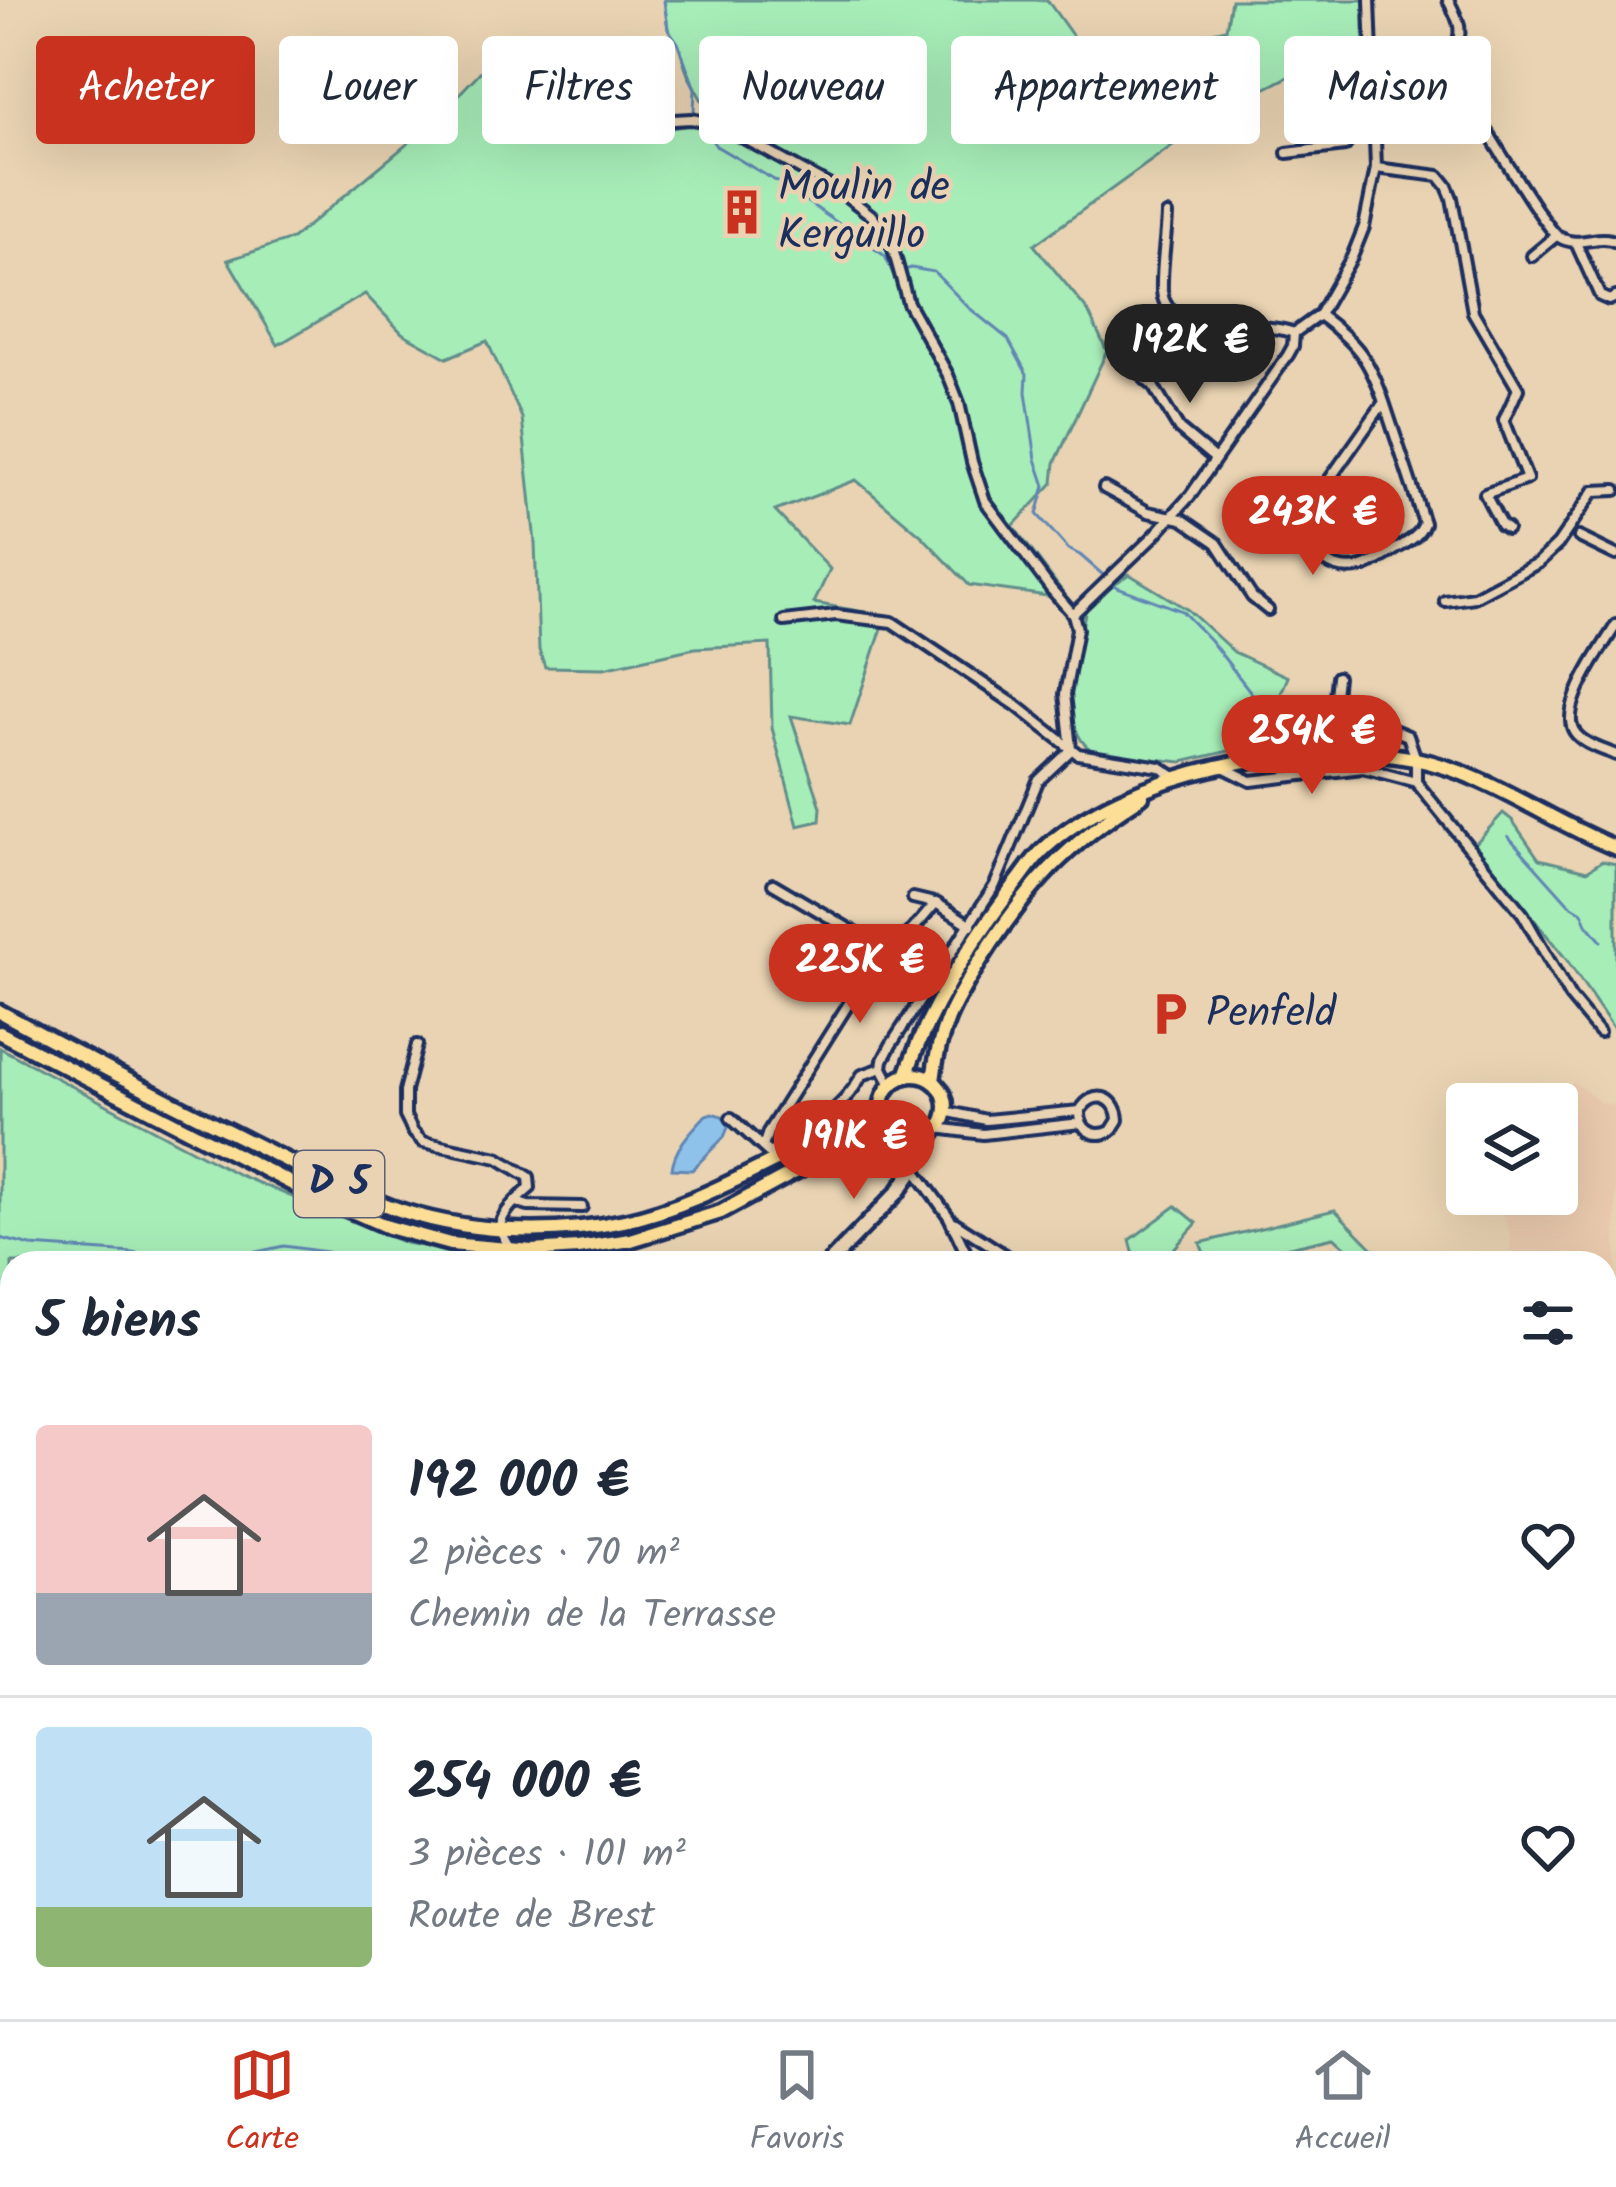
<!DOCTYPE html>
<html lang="fr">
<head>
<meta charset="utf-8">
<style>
	:root { --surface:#fff; --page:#f6f6f7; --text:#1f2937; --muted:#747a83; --line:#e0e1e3; --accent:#c8321e }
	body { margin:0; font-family:Kalam,sans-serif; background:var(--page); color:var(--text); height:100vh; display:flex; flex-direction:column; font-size:45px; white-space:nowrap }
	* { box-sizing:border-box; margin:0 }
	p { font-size:39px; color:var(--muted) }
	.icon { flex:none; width:66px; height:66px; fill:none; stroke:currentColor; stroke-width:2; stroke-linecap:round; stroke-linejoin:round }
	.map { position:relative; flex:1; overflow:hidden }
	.drawer { position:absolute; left:0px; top:1251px; width:1617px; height:768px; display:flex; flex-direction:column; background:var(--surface); border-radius:36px 36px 0 0; box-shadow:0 12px 48px #0002 }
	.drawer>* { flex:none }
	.hud { position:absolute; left:36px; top:36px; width:1545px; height:108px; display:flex; gap:24px }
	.tools { position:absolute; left:1446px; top:1083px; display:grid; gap:24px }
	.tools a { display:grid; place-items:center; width:132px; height:132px; border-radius:12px; background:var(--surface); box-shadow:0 12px 48px #0002; font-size:60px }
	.price { position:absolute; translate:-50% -102px; padding:0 27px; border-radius:42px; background:var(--accent); color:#fff; font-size:39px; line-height:78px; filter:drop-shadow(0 3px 6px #0008) }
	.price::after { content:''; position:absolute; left:50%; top:72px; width:36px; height:27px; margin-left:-18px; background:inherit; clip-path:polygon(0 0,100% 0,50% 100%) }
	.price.selected { background:#222; color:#fff }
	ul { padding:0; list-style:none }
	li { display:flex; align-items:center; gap:36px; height:300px; padding:0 36px }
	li+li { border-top:3px solid var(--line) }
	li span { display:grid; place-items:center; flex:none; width:336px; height:240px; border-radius:12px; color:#555 }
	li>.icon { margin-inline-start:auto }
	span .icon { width:144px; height:144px; fill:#fffc; stroke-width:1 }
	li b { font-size:51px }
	h2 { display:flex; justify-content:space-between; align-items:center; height:144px; padding:0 36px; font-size:51px }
	.pill { padding:0 42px; border-radius:12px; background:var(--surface); box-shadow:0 12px 48px #0002; font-size:42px; line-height:108px }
	.pill.selected { background:var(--accent); color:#fff }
	.tabs { display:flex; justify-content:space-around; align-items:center; height:168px; border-top:3px solid var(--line); background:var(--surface); font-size:33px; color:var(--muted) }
	.tabs a { display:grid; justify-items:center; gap:6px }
	.tabs .selected { color:var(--accent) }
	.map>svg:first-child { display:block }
	.built { fill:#eacaae }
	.green { fill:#a7edb8; stroke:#618e8b; stroke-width:3 }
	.water { fill:#8fc2eb; stroke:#6187b3; stroke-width:3 }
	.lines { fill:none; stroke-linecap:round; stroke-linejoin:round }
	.stream { stroke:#6187b3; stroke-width:3 }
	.street-casing { stroke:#1b2f5e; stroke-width:16 }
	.secondary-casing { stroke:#1b2f5e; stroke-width:21 }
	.primary-casing { stroke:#1b2f5e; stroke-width:21 }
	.street { stroke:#e9d3b2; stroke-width:8 }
	.secondary { stroke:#e9d3b2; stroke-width:12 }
	.primary { stroke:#fcde96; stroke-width:12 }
	.labels { text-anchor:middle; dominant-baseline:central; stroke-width:9; stroke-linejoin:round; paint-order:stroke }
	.shield { fill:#e9d3b2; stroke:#596077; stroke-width:3 }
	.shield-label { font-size:39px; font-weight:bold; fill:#1b2f5e }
	.poi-label { font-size:42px; fill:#1b2f5e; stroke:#e9d3b2; text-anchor:start }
</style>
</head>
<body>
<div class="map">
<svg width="1616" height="2019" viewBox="0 0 1616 2019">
	<rect width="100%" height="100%" fill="#e9d3b2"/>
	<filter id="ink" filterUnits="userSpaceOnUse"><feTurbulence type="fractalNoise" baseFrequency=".00833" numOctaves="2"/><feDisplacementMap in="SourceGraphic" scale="24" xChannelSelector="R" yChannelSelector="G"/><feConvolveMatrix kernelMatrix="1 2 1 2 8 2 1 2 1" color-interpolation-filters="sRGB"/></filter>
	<g filter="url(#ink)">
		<!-- built -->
		<g class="built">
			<polygon points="1573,1082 1600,1102 1616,1106 1616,1619 1605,1619 1605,1263 1510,1263 1511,1237 1496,1194 1557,1194 1557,1104 1553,1104"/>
			<polygon points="1616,1910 1616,2019 1431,2019 1437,2007 1477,2007 1491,2016 1504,2018 1524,2007 1605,2007 1605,1912"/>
		</g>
		<!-- green -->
		<g class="green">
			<polygon points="664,0 1047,0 1104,80 1140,55 1182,39 1226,29 1231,0 1364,0 1364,88 1308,67 1181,131 1180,140 1034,245 1088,311 1107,351 1055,463 1053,483 1013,526 1068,599 969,585 922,536 856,480 775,511 830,569 814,603 886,616 850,725 791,716 821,807 820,821 798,826 772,728 770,644 695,648 604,668 545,667 539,650 535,543 522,418 487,341 447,358 402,333 365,294 278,345 228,260 292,239 428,127 499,52 569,50 606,66 618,110 633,126 650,132 688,125 708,127 711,117 688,75 678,43 668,29"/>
			<path d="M1129 574 1188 610 1234 652 1288 677 1276 705 1316 727H1334L1331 736 1246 747 1182 762 1097 753C1053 734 1078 649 1085 613L1090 601Z"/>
			<polygon points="1503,813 1512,820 1539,859 1587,871 1602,861 1616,864 1616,1032 1566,959 1474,845"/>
			<polygon points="0,1048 239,1175 405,1243 523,1263 12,1263 12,1473 0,1474"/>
			<polygon points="1176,1206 1197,1223 1172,1251 1175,1263 1136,1263 1130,1240"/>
			<polygon points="1335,1210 1387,1263 1363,1263 1334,1237 1219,1263 1208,1263 1200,1243"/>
			<polygon points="1616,1963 1616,2019 1555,2019 1564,2007 1605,2007 1605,1968"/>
			<polygon points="1026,2007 1114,2007 1132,2019 1015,2019"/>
			<polygon points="1239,2007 1471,2007 1476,2014 1485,2019 1230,2019"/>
		</g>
		<!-- water -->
		<path class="water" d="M712 1113 722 1116 730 1123 724 1137 692 1170 672 1169C674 1148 692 1130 706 1115Z"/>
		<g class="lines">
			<!-- stream -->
			<g class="stream">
				<polyline points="664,0 668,29 678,43 695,89 694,111 697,117"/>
				<polyline points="702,126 716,146 786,187 885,256 893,274"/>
				<polyline points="902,271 911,268 934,272 968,307 1008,339 1027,374 1026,392 1036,459 1045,486 1037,514 1068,549 1080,555 1117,587 1182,611 1210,640 1257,700 1268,708 1316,729 1347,726"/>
				<polyline points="1508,836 1569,904 1582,912 1587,924 1601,941"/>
				<polyline points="0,1238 31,1246 133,1253 163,1259 224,1259 284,1246 326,1252 352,1263"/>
				<polyline points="1605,1862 1616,1857"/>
				<polyline points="1343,2019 1351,2007"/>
			</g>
			<!-- street casing -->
			<g class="street-casing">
				<g id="street">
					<polyline points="616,71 623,107 639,122 691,119 718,124 841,192 871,215 885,232 893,249 908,303 948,375 959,403 972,462 985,501 1051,589 1073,614"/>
					<path d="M1374 80C1410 86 1428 85 1451 54 1466 34 1459 20 1448 0"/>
					<path d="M1386 98C1398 108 1411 125 1426 130 1447 137 1467 120 1487 131 1499 150 1546 229 1559 237 1578 249 1599 233 1616 242"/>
					<path d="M1287 153 1345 146C1355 134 1353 118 1361 105L1386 98 1399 84"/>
					<polyline points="1376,168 1439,176 1447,186 1452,198 1473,312 1518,389 1504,420 1527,479 1485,494 1501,525 1507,529"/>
					<path d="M1167 215C1166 240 1161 266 1162 291 1165 339 1258 318 1294 333"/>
					<polyline points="1576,243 1600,296 1609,300 1616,297"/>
					<polyline points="1532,256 1556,236"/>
					<path d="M1319 315C1356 342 1369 358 1384 402L1310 507C1300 541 1323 577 1362 567 1374 564 1386 555 1396 549 1409 541 1419 537 1424 523L1384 402"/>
					<polyline points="1145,379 1153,386 1179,429 1214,458"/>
					<polyline points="1104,488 1148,512 1182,519 1217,543 1252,597 1268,610"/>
					<polyline points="1579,537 1616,555"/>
					<polyline points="1445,601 1474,597 1538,563 1558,544 1594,491 1616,490"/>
					<polyline points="1073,614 1154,536 1190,496 1288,355 1293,346 1294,333 1319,315 1352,257 1364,227 1376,168 1370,0"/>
					<polyline points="784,621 836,615 892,622 1017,706 1078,754 1160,767 1175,777"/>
					<path d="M1616 625C1603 647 1559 707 1574 731 1582 744 1602 749 1616 755"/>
					<polyline points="1337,677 1333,715 1357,715 1408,736 1416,759 1416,782 1523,914 1570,997 1599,1032"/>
					<polyline points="1071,749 1065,694 1077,629 1073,614"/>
					<polyline points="1223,767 1251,781 1363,768 1416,782"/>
					<polyline points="773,884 883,949"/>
					<polyline points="913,898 934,903"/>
					<path d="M417 1045 405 1091V1116L413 1132 423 1142 498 1158 529 1177 530 1188C517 1199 503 1211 499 1228L510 1248"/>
					<polyline points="882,1068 883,1060 891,1045 995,885 1038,781 1071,750"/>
					<polyline points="882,1068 891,1085"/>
					<path d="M945 1111 986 1120 1080 1111C1092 1089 1117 1095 1118 1120L1111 1131C1094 1139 1079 1130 1080 1111"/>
					<path d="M731 1118 769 1153C806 1133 841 1113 862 1075L882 1068"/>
					<polyline points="937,1128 983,1134 1081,1123"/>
					<path d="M763 1147 768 1132 883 949C904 945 921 919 936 903L971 925"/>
					<polyline points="915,1170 949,1217 967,1255 940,1263"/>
					<polyline points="516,1202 528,1206 582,1207"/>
					<polyline points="954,1222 1018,1263"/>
					<polyline points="265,2007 274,2019"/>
					<polyline points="1125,2007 1144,2019"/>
					<polyline points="816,2019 840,2007"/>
					<polyline points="1185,2019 1192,2007"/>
				</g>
			</g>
			<!-- secondary casing -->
			<g class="secondary-casing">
				<g id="secondary">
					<polyline points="904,1137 914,1169"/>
					<polyline points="829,1263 897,1193 914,1169 921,1138"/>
					<polyline points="0,1477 12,1477"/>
					<polyline points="40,2019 46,2007"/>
				</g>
			</g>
			<!-- primary casing -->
			<g class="primary-casing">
				<g id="primary">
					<path d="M0 1012C75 1053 150 1092 226 1130 280 1157 334 1186 391 1207 462 1233 550 1237 624 1221 685 1208 737 1179 792 1152 822 1137 852 1123 882 1108"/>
					<polyline points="0,1033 304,1190 388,1227 450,1244 532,1251 578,1248 631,1240 721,1212 845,1145 891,1129"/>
					<circle cx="914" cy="1107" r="32"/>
					<path d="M906 1076C929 1007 970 944 1014 886 1024 874 1032 860 1043 850 1126 771 1305 737 1415 759 1487 773 1549 821 1616 848"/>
					<path d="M933 1081C939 1028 952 1005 980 961 1029 884 1065 846 1142 796"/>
				</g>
			</g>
			<!-- street -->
			<use href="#street" class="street"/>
			<!-- secondary -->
			<use href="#secondary" class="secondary"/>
			<!-- primary -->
			<use href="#primary" class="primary"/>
		</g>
	</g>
	<!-- icons -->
	<defs>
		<g id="building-bare" transform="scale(3.6)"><path d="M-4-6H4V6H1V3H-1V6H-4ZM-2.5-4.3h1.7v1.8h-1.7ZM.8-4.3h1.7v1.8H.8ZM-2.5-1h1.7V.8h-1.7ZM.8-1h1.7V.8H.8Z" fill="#c8321e" stroke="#e9d3b2" stroke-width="2.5" paint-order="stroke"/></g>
		<g id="parking-bare" transform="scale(3.6)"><path d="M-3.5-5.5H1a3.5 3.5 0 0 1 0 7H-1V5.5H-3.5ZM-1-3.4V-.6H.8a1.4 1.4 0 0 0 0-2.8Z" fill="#c8321e" stroke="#e9d3b2" stroke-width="2.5" paint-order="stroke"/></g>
	</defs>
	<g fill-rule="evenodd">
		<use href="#building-bare" x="742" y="212"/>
		<use href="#parking-bare" x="1170" y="1014"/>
	</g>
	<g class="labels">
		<!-- shield labels -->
		<rect class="shield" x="294" y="1151" width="90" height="66" rx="9"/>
		<g class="shield-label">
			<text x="339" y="1184">D 5</text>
		</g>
		<!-- poi labels -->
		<g class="poi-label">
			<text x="778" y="188">Moulin de<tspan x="778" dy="48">Kerguillo</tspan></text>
			<text x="1206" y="1014">Penfeld</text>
		</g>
	</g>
</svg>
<div class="tools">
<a><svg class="icon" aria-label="layers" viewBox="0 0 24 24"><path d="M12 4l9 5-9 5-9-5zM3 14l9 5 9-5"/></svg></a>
</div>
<b class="price selected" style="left:1190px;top:406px">192K €</b>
<b class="price" style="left:1313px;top:578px">243K €</b>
<b class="price" style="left:1312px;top:797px">254K €</b>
<b class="price" style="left:860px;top:1026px">225K €</b>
<b class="price" style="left:854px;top:1202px">191K €</b>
<div class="hud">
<a class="pill selected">Acheter</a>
<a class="pill">Louer</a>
<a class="pill">Filtres</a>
<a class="pill">Nouveau</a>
<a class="pill">Appartement</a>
<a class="pill">Maison</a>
</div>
<section class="drawer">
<h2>5 biens<svg class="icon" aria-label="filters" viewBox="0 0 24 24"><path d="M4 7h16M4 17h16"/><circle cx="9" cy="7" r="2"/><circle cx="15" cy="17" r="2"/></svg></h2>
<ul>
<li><span style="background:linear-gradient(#f6c9c9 70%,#9aa5b1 0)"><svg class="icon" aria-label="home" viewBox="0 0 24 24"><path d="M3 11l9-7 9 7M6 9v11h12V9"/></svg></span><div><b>192 000 €</b><p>2 pièces · 70 m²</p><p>Chemin de la Terrasse</p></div><svg class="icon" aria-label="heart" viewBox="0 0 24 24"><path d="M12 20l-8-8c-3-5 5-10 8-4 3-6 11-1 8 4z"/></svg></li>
<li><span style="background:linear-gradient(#bfe0f5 75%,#8fb573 0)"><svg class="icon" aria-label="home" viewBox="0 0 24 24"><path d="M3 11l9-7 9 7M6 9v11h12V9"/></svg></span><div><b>254 000 €</b><p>3 pièces · 101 m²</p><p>Route de Brest</p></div><svg class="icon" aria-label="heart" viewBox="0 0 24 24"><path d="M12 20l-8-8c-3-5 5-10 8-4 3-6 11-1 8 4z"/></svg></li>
</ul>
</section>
</div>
<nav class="tabs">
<a class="selected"><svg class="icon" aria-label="map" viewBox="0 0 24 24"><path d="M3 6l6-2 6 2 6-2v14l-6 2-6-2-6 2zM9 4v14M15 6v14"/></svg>Carte</a>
<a><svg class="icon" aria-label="saved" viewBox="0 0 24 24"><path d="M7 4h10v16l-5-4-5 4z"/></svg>Favoris</a>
<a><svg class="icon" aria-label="home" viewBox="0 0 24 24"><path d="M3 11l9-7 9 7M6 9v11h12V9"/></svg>Accueil</a>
</nav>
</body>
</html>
